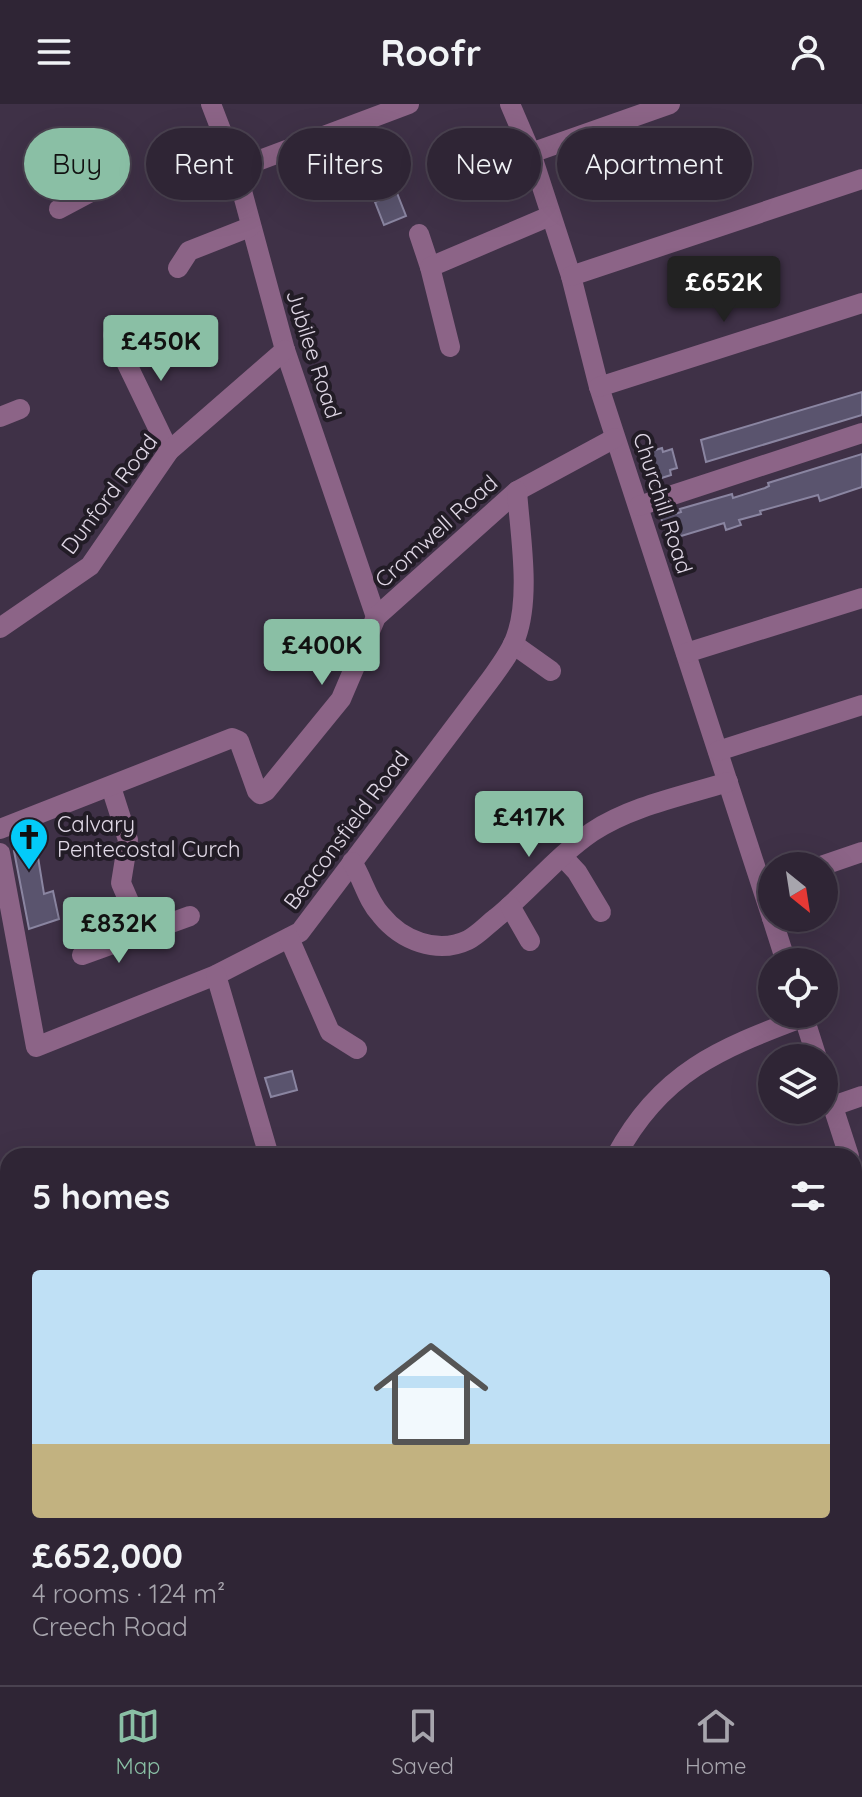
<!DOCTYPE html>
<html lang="en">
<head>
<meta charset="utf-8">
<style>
	:root { --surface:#2f2535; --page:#372d3d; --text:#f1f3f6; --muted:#a7a5ad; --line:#4a4250; --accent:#8abfa5 }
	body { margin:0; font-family:Quicksand,sans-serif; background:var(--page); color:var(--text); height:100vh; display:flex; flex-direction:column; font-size:30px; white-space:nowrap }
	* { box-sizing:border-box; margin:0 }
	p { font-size:26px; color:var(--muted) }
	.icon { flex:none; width:44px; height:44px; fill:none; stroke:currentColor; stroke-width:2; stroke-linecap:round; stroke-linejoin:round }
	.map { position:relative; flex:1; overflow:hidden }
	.panel { position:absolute; left:0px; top:1044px; width:862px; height:538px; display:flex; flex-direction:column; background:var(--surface); border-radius:24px 24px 0 0; box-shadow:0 8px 32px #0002,0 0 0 2px var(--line) }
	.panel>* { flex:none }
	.guide { position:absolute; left:24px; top:24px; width:814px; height:72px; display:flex; gap:16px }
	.needle { width:52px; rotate:150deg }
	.controls { position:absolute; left:758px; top:748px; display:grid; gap:16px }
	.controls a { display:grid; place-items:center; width:80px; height:80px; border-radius:50%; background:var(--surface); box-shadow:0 8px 32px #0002,0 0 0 2px var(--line); font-size:40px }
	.price { position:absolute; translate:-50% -68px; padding:0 18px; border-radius:8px; background:var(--accent); color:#111; font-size:26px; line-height:52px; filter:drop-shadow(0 2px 4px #0008) }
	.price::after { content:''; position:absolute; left:50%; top:48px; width:24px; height:18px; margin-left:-12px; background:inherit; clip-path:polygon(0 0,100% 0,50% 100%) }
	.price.on { background:#222; color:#fff }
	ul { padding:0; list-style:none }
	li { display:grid; align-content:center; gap:16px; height:424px; padding:0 32px }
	li span { display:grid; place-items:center; height:248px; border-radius:8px; color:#555 }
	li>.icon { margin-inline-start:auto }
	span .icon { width:144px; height:144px; fill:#fffc; stroke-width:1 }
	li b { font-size:34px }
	h2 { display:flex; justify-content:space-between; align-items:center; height:96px; padding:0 32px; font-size:34px }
	.tag { padding:0 28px; border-radius:36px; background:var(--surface); box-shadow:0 8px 32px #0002,0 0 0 2px var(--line); font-size:28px; line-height:72px }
	.tag.on { background:var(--accent); color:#111 }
	header { display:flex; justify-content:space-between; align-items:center; height:104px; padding:0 32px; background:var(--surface); font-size:36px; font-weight:800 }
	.menu { display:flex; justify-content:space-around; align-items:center; height:112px; border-top:2px solid var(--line); background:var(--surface); font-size:22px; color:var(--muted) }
	.menu a { display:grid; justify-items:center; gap:4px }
	.menu .on { color:var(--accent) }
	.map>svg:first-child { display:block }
	.building { fill:#5a546e; stroke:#8a85a1; stroke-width:2 }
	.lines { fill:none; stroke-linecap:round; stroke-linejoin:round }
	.minor { stroke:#8c6487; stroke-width:20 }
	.labels { text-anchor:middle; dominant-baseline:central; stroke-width:8; stroke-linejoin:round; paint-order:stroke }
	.street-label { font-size:22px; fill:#e0d8e6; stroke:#221c26 }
	.poi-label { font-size:22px; fill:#e0d8e6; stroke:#221c26; text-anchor:start }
</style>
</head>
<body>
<header><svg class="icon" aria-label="menu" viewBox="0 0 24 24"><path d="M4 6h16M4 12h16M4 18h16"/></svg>Roofr<svg class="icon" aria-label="person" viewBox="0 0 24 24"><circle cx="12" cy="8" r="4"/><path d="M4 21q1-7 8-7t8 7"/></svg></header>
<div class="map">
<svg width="862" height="1581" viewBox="0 0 862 1581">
	<rect width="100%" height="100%" fill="#3f3147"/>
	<!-- building -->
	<g class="building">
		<polygon points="397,89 406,112 384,121 375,98"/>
		<polygon points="862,288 862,311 706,358 701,336"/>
		<polygon points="662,344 663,348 672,345 677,364 670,366 671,371 649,378 641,350"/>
		<polygon points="862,350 862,383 820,397 818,391 760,407 761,410 739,416 741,421 726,426 724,419 668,436 661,414 681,408 680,405 732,390 733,394 765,384 769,382 768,379"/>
		<polygon points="36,741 44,790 53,787 59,815 29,825 14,747"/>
		<polygon points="292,967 297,986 271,993 265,974"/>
	</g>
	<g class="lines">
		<!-- minor -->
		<g class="minor">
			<polyline points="211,0 236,65 285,246 376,513"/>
			<polyline points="510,0 531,49 571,172 599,283 772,814"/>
			<polyline points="531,49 670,0"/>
			<polyline points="236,65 409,0"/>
			<polyline points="59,105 106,80"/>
			<polyline points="419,130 430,163"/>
			<polyline points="178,164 189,147 250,123"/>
			<polyline points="571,172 862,75"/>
			<polyline points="113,231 169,347"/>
			<polyline points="450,243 430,163 550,112"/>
			<polyline points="599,283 862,199"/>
			<polyline points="0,313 20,305"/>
			<polyline points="639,402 862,329"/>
			<polyline points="0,524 90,462 169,347 285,246"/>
			<polyline points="513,540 551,567"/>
			<polyline points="686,549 862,494"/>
			<polyline points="718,647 862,601"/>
			<polyline points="111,683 128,736 121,779 143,830"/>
			<polyline points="0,725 232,634 239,637 257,687 260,690 266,687 341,595 376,513 517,387 615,334"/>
			<path d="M0 749 36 943 216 871 300 828 490 576C500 562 511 548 516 533 531 492 520 430 517 387"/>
			<polyline points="563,753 577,768 601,808"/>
			<path d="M352 758C363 775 367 796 381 811 401 836 437 851 468 836 478 831 487 821 496 814 529 787 557 752 592 728 631 702 683 692 728 678"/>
			<polyline points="821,762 862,748"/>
			<polyline points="510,802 530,837"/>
			<polyline points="772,814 786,858"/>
			<polyline points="289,834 330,928 357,945"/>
			<polyline points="82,851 190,812"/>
			<polyline points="216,871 269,1052"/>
			<polyline points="803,910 817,954"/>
			<polyline points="824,975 849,1052"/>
			<polyline points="833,1002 862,992"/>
			<path d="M616 1052C661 968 719 945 804 913"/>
			<polyline points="854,1068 862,1093"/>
			<polyline points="0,1206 8,1204"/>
			<polyline points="854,1381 862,1381"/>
			<polyline points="0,1456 8,1505"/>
			<polyline points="19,1574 20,1581"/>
			<polyline points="419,1574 421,1581"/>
			<polyline points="721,1574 723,1581"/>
		</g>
	</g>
	<!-- icons -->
	<defs>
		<g id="church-pin" transform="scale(2)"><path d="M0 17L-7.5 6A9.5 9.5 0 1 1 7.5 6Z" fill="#03cbf9" stroke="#221c26"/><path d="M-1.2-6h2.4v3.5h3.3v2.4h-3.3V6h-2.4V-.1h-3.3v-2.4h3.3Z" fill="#111"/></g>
	</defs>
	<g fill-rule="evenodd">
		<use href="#church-pin" x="29" y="733"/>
	</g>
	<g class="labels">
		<!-- street labels -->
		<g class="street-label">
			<text transform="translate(314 250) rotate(72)">Jubilee Road</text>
			<text transform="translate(109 390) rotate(-53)">Dunford Road</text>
			<text transform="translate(663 399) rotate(72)">Churchill Road</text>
			<text transform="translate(436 427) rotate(-42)">Cromwell Road</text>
			<text transform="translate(346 726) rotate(-53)">Beaconsfield Road</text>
		</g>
		<!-- poi labels -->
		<g class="poi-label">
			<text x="57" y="720">Calvary<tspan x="57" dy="25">Pentecostal Curch</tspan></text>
		</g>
	</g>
</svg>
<div class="controls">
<a><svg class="needle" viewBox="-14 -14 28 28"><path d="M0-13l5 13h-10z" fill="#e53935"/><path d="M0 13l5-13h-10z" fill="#a7a5ad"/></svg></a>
<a><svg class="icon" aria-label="locate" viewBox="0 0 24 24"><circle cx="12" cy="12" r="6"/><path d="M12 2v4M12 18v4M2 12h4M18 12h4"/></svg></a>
<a><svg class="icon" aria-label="layers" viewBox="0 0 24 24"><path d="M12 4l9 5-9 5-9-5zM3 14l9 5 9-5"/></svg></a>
</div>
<b class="price on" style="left:724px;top:220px">£652K</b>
<b class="price" style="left:161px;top:279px">£450K</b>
<b class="price" style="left:322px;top:583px">£400K</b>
<b class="price" style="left:529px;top:755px">£417K</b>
<b class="price" style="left:119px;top:861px">£832K</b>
<div class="guide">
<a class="tag on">Buy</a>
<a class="tag">Rent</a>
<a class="tag">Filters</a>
<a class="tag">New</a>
<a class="tag">Apartment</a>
</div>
<section class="panel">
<h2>5 homes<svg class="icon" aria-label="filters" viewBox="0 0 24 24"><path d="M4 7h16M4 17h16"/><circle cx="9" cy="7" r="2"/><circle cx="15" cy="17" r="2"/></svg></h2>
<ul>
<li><span style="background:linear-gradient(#bfe0f5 70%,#c2b280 0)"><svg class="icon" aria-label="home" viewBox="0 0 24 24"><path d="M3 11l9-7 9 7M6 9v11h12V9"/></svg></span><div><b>£652,000</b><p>4 rooms · 124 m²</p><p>Creech Road</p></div></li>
</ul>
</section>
</div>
<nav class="menu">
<a class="on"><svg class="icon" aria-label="map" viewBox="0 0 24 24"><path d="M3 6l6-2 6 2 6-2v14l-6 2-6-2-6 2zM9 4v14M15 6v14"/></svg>Map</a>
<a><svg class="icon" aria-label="saved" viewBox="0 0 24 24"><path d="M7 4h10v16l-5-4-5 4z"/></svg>Saved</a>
<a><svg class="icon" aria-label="home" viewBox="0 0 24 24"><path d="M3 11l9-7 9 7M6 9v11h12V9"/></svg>Home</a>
</nav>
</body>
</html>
